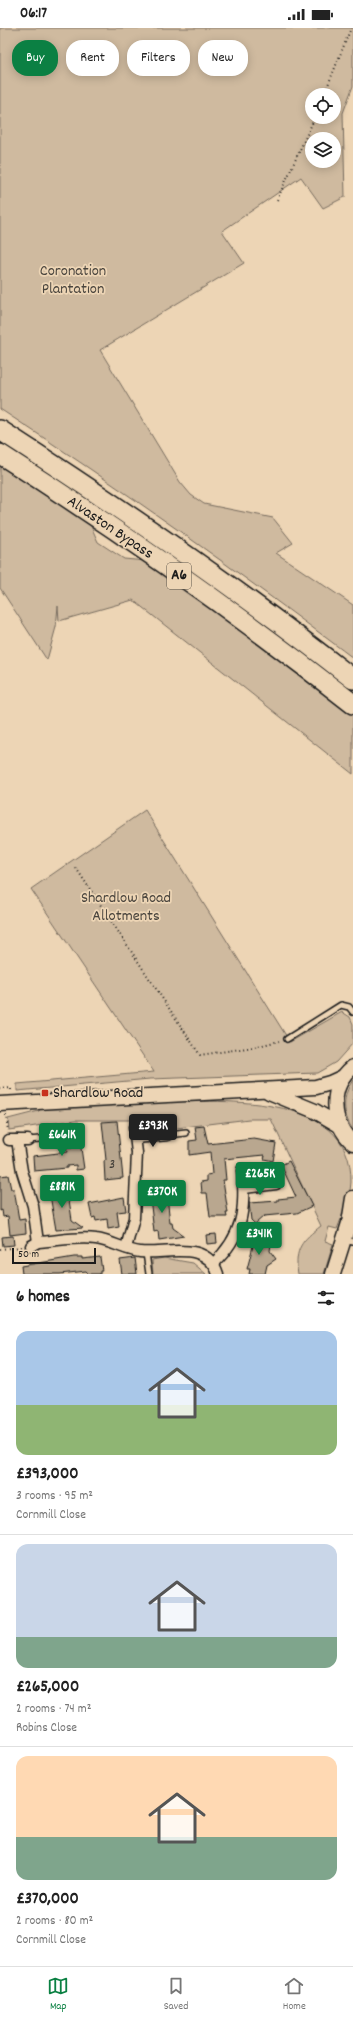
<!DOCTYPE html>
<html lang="en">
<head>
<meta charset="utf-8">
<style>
	:root { --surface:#fff; --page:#f2f2f2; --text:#222; --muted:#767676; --line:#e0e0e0; --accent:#0b8043 }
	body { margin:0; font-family:Dekko,sans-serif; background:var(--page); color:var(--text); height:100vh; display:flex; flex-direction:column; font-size:15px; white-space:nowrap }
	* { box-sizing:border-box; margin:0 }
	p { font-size:13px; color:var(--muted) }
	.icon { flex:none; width:22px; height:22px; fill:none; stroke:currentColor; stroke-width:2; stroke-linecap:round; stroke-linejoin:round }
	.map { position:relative; height:1246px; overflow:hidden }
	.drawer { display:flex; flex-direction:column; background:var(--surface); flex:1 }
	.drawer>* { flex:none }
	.top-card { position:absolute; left:12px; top:12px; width:329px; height:36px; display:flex; gap:8px }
	.fabs { position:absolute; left:305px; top:60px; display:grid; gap:8px }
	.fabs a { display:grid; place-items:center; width:36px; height:36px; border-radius:50%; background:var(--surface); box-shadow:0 2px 10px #0003; font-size:20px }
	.scale { position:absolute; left:12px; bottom:10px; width:84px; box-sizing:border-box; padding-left:4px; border:2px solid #1c1c1c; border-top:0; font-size:11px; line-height:14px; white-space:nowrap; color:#1c1c1c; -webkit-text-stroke:3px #edd5b5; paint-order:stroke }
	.price { position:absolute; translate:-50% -34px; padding:0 9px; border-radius:4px; background:var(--accent); color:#fff; font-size:13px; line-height:26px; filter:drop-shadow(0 1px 2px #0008) }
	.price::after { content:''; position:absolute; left:50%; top:24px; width:12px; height:9px; margin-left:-6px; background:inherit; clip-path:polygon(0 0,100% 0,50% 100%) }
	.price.current { background:#222; color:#fff }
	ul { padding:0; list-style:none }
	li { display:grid; align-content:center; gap:8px; height:212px; padding:0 16px }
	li+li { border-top:1px solid var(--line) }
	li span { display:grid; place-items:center; height:124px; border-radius:12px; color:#555 }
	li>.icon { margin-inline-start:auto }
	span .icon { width:72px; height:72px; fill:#fffc; stroke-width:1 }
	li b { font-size:17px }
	h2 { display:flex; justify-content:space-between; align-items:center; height:48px; padding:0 16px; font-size:17px }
	.tag { padding:0 14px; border-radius:16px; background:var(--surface); box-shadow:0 2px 10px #0003; font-size:14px; line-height:36px }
	.tag.current { background:var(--accent); color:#fff }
	.status { display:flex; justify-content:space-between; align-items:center; height:28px; padding:0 20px; background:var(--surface); direction:ltr }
	.status svg { height:11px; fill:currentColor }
	.dock { display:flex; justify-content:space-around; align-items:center; height:56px; border-top:1px solid var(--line); background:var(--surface); font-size:11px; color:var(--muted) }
	.dock a { display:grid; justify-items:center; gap:2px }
	.dock .current { color:var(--accent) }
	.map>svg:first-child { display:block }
	.green { fill:#cfba9f; stroke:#766b5e; fill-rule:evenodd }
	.building { fill:#b9a78f; stroke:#1c1c1c }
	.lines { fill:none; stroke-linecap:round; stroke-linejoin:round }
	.lane-casing { stroke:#1c1c1c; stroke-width:8 }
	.street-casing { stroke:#1c1c1c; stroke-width:13 }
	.secondary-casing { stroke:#1c1c1c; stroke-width:17 }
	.highway-casing { stroke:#1c1c1c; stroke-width:22 }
	.path { stroke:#1c1c1c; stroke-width:2; stroke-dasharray:1 3; stroke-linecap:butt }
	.lane { stroke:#edd5b5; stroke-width:5 }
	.street { stroke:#edd5b5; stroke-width:10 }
	.secondary { stroke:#edd5b5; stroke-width:14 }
	.highway { stroke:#edd5b5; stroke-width:19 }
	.poi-dot { fill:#c8321e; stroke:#edd5b5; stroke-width:1.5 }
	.labels { text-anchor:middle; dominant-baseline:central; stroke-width:3.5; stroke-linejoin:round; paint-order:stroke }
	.number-label { font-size:14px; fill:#433f39 }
	.shield { fill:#edd5b5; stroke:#5b544a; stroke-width:1 }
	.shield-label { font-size:15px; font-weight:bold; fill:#1c1c1c }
	.park-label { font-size:16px; fill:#49443d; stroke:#edd5b5 }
	.street-label { font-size:16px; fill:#1c1c1c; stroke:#edd5b5 }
	.poi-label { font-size:16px; fill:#1c1c1c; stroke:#edd5b5; text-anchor:start }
</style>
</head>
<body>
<div class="status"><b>06:17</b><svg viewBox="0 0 49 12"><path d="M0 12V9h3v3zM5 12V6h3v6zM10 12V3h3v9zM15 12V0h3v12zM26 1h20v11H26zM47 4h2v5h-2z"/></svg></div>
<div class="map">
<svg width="353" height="1246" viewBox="0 0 353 1246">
	<rect width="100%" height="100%" fill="#edd5b5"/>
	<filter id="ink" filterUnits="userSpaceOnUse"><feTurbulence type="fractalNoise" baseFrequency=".025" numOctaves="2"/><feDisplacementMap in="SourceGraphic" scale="8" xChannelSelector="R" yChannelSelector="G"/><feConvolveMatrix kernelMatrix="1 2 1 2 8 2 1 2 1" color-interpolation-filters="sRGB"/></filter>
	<g filter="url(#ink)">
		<!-- green -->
		<g class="green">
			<path d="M0 0H353V58L343 85 345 169 323 180 301 149 222 203 244 235 100 322 180 454 191 467 204 476 273 490 293 515 276 525 353 577V630C238 543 121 460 0 381ZM312 67H334V89H312ZM312 111H334V133H312Z"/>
			<polygon points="0,438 90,496 98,514 124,531 146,533 353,685 353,746 133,572 59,593 58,578 56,599 47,632 0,560"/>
			<polygon points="145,782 290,1014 342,984 350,989 353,996 353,1015 336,1034 317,1045 150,1051 17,1063 17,1056 154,1044 31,861"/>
			<path d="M353 1052V1102C342 1086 342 1068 353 1052Z"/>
			<path d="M154 1074C214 1074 353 1060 351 1154 350 1170 343 1186 337 1201L329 1199 325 1213 333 1216 324 1246H298C294 1221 302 1212 321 1198L271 1091H249L152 1103 141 1092H76L9 1102 8 1091 39 1083 40 1080Z"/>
			<polygon points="164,1230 193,1235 206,1246 153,1246 152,1232"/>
		</g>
		<!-- building -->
		<g class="building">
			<polygon points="117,1093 123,1150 105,1152 104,1133 106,1132 102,1094"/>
			<polygon points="204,1098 208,1116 254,1111 276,1115 273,1133 264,1131 265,1127 224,1131 226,1152 223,1152 228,1185 226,1185 227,1189 210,1189 207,1165 202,1165 201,1154 207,1153 207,1147 212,1146 210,1124 189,1127 189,1113 197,1112 195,1099"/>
			<polygon points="81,1103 82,1112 80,1113 84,1141 76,1142 76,1137 67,1138 67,1140 34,1143 33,1128 67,1124 66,1120 72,1120 70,1105"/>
			<polygon points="289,1133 312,1178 297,1185 264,1188 255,1196 251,1192 249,1175 278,1173 278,1171 296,1169 281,1137"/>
			<polygon points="8,1147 11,1161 14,1161 19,1192 25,1191 26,1205 10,1207 8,1188 3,1189 2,1182 0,1183 0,1148"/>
			<polygon points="67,1158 72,1192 83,1200 56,1202 49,1161"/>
			<polygon points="166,1159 170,1195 172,1195 173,1200 184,1208 159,1212 158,1203 154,1204 149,1161"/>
			<polygon points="124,1169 126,1183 117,1184 119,1199 108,1201 107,1191 96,1193 95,1189 92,1190 89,1176"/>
			<polygon points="216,1206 217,1215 207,1216 206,1207"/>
			<polygon points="245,1207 255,1208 254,1212 271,1216 270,1223 276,1231 267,1237 265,1246 249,1246 250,1241 247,1241 253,1218 243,1216"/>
			<polygon points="13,1208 14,1217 3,1218 2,1209"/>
			<polygon points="74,1229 82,1229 82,1231 100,1229 102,1243 100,1243 100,1246 89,1246 86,1243 60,1246 22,1246 21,1238"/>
			<polygon points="135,1230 137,1246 122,1246 120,1232"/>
		</g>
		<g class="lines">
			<!-- lane casing -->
			<g class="lane-casing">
				<g id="lane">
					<polyline points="287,1011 341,977 349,979 353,984"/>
					<polyline points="168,1107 186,1105"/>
					<polyline points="28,1112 51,1110"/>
					<polyline points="344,1212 353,1214"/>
					<polyline points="146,1225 149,1246"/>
				</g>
			</g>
			<!-- street casing -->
			<g class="street-casing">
				<g id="street">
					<polyline points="136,1110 168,1107"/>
					<polyline points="9,1112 28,1112"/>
					<polyline points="17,1112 22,1143 33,1178 38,1214"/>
					<polyline points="244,1160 276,1156"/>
					<path d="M31 1218 38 1214C57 1213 78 1208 96 1211 111 1213 125 1222 140 1224 165 1227 207 1211 218 1246"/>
					<polyline points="126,1220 134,1190 137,1125 134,1099"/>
					<path d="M213 1236C243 1208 246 1181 242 1142"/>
				</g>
			</g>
			<!-- secondary casing -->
			<g class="secondary-casing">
				<g id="secondary">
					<path d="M353 1039C328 1059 331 1095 353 1115"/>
					<polyline points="269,1064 315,1083 339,1097"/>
					<polyline points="0,1076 316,1059 330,1055 343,1049"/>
					<polyline points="333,1246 349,1195 353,1170"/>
				</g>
			</g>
			<!-- highway casing -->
			<g class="highway-casing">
				<g id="highway">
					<path d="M0 402C121 480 240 562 353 651"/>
					<path d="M0 426C121 503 240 587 353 676"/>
				</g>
			</g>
			<!-- path -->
			<g class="path">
				<polyline points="324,67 351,0"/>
				<polyline points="277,172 315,89"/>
				<polyline points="76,840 200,1027 254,1019 279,1013"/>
				<polyline points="0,1061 11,1060 11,1063"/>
				<polyline points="6,1087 8,1103"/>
				<polyline points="0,1221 22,1219"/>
			</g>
			<!-- lane -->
			<use href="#lane" class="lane"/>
			<!-- street -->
			<use href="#street" class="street"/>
			<!-- secondary -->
			<use href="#secondary" class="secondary"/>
			<!-- highway -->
			<use href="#highway" class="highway"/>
		</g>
	</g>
	<!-- markers -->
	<rect class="poi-dot" x="41" y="1061" width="8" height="8" rx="2"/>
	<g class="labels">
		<!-- number labels -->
		<g class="number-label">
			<text x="112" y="1137">3</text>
		</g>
		<!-- shield labels -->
		<rect class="shield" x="167" y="535" width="24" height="26" rx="3"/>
		<g class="shield-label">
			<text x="179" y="548">A6</text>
		</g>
		<!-- park labels -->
		<g class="park-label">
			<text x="73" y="243">Coronation<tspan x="73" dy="18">Plantation</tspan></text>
			<text x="126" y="870">Shardlow Road<tspan x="126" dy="18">Allotments</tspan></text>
		</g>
		<!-- street labels -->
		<g class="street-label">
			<text transform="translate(110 500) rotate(34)">Alvaston Bypass</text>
		</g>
		<!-- poi labels -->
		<g class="poi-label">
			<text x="53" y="1065">Shardlow Road</text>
		</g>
	</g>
</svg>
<div class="fabs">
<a><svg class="icon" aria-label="locate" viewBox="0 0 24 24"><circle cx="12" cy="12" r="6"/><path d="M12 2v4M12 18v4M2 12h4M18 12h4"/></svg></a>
<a><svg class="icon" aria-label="layers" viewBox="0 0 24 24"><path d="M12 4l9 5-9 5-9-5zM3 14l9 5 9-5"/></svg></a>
</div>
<div class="scale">50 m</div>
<b class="price current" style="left:153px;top:1120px">£393K</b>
<b class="price" style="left:62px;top:1129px">£661K</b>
<b class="price" style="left:260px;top:1168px">£265K</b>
<b class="price" style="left:62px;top:1181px">£881K</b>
<b class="price" style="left:162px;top:1186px">£370K</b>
<b class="price" style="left:259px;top:1228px">£341K</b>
<div class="top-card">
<a class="tag current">Buy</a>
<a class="tag">Rent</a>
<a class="tag">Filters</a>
<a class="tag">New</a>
</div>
</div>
<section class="drawer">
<h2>6 homes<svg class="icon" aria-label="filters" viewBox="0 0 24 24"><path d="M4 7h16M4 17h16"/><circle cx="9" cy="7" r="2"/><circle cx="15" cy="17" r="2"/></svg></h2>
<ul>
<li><span style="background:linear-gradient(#a9c7e8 60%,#8fb573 0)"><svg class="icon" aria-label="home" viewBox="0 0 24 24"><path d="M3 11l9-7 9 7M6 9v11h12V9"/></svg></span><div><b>£393,000</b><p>3 rooms · 95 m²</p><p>Cornmill Close</p></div></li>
<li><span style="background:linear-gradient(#c9d6e8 75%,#7fa58c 0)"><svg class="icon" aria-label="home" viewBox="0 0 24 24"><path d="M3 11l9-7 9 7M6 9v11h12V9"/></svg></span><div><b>£265,000</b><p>2 rooms · 74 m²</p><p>Robins Close</p></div></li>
<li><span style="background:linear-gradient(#ffd9b3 65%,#7fa58c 0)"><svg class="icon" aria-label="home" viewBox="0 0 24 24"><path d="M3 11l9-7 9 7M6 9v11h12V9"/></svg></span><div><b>£370,000</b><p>2 rooms · 80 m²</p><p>Cornmill Close</p></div></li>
</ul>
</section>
<nav class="dock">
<a class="current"><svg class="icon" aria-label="map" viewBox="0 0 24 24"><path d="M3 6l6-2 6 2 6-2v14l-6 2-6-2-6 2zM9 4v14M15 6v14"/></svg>Map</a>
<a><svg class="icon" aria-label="saved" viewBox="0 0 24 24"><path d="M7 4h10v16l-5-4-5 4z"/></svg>Saved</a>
<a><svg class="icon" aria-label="home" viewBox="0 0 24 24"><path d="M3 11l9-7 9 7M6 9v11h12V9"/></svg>Home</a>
</nav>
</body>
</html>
